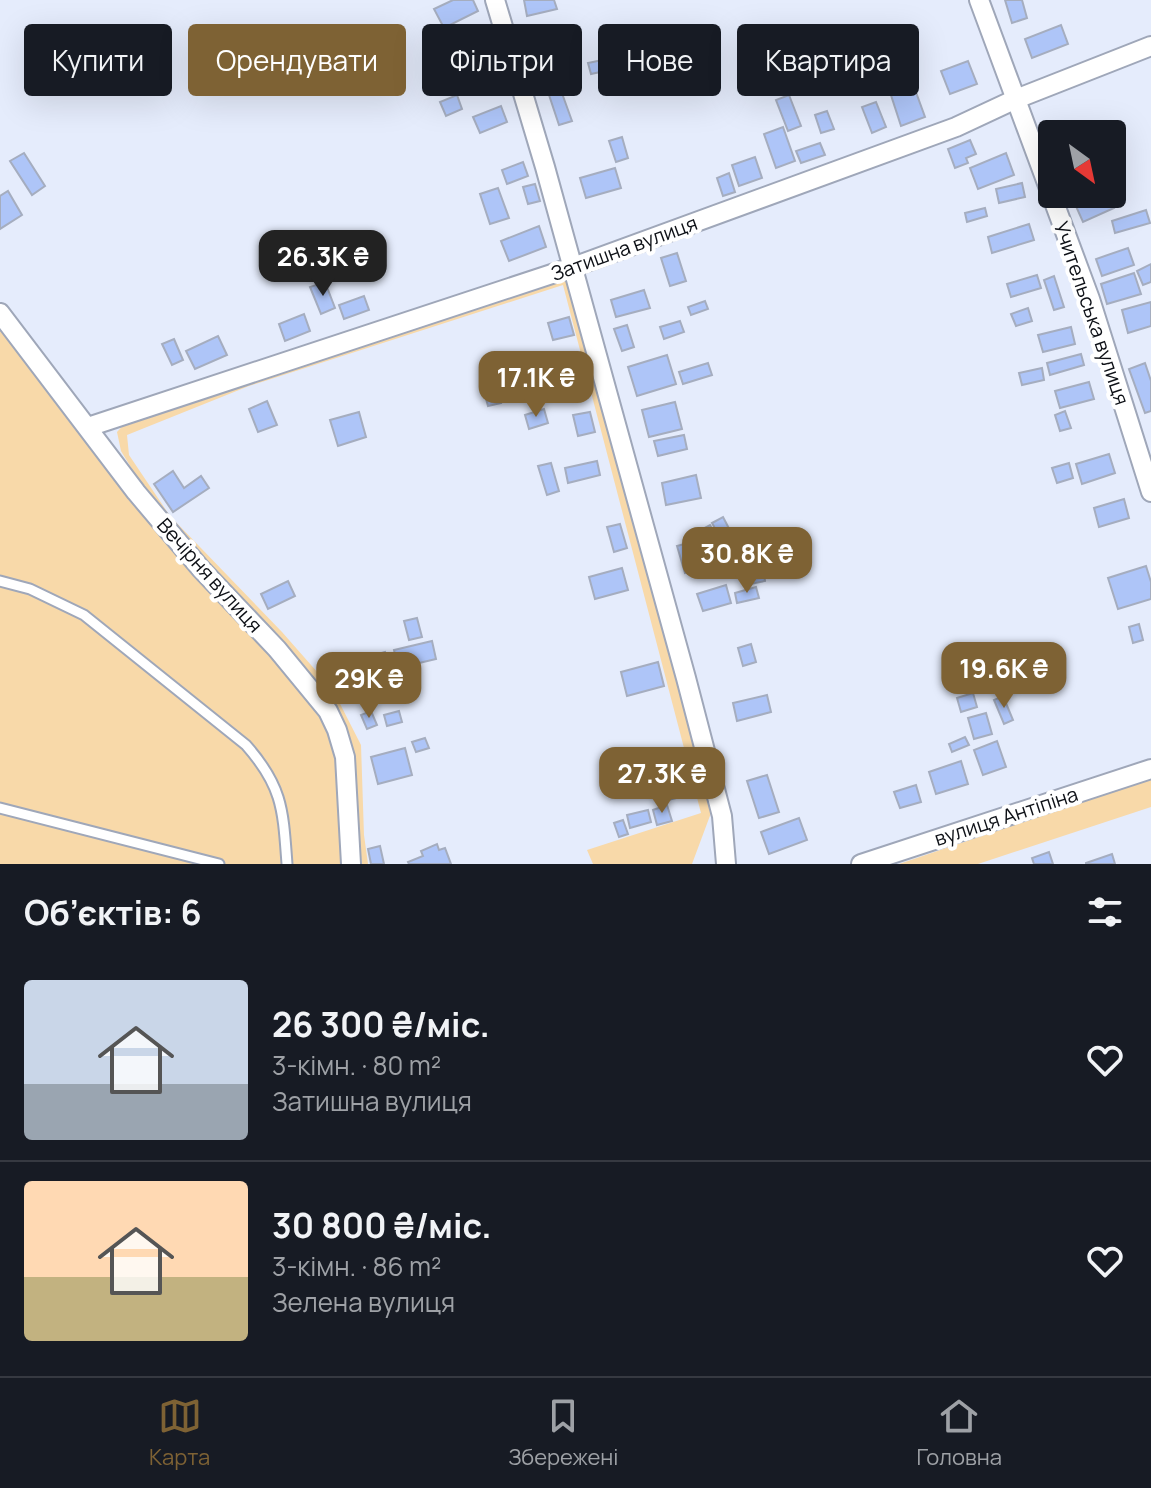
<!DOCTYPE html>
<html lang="uk">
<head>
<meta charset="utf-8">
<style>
	:root { --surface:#171b24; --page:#242831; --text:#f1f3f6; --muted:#9ea1a6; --line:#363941; --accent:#7e6234 }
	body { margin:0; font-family:Manrope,sans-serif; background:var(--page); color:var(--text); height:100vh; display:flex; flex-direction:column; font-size:30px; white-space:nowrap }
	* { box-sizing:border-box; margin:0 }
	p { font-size:26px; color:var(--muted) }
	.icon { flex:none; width:44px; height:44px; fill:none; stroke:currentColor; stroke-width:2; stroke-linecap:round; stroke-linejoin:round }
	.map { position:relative; height:864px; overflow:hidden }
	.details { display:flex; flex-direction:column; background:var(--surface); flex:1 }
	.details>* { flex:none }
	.hud { position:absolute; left:24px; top:24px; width:1104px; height:72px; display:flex; gap:16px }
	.needle { width:52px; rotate:147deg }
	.fabs { position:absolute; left:1038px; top:120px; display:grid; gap:16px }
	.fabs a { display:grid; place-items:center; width:88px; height:88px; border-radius:8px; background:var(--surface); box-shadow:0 8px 32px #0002; font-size:40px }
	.price { position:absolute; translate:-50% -68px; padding:0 18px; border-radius:16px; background:var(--accent); color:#fff; font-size:26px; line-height:52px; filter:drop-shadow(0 2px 4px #0008) }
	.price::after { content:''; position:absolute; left:50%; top:48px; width:24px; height:18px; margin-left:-12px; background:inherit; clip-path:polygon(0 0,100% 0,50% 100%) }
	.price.active { background:#222; color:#fff }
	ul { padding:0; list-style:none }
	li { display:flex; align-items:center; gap:24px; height:200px; padding:0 24px }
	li+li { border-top:2px solid var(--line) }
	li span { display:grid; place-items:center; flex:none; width:224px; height:160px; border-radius:8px; color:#555 }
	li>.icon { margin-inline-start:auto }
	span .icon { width:96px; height:96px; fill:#fffc; stroke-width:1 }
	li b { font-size:34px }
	h2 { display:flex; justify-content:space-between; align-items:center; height:96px; padding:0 24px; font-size:34px }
	.pill { padding:0 28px; border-radius:8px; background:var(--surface); box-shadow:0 8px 32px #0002; font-size:28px; line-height:72px }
	.pill.active { background:var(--accent); color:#fff }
	.tab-bar { display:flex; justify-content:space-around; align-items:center; height:112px; border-top:2px solid var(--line); background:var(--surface); font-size:22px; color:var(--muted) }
	.tab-bar a { display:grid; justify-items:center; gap:4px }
	.tab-bar .active { color:var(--accent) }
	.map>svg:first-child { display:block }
	.green { fill:#f8d9a9 }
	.building { fill:#aec5f8; stroke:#a5adbf; stroke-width:2 }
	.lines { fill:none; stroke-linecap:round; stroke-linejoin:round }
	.service-casing { stroke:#9fa7b9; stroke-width:13 }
	.minor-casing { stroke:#9fa7b9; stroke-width:22 }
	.service { stroke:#fff; stroke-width:9 }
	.minor { stroke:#fff; stroke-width:18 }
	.labels { text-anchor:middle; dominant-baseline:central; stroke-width:8; stroke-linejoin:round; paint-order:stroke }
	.street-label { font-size:20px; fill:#0d1016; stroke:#fff }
</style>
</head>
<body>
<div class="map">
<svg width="1151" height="864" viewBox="0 0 1151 864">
	<rect width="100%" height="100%" fill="#e5ecfc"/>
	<!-- green -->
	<g class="green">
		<polygon points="569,277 711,800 711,813 692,864 593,864 587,850 701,813 563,285 249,386 127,435 129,455 170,516 282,632 333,690 361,745 364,835 368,864 362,864 355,816 355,776 348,734 328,695 212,568 141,484 121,451 117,432 130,418"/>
		<polygon points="0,327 277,659 325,723 336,745 343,864 0,864"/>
		<polygon points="1151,779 1151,807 978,864 899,864"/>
	</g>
	<!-- building -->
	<g class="building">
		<polygon points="453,0 473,0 478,11 444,28 434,9"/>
		<polygon points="524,0 554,0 557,9 527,16"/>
		<polygon points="1005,0 1022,0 1027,18 1012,23"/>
		<polygon points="1061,25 1068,44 1032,58 1025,39"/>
		<polygon points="576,45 580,57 545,67 541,55"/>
		<polygon points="497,52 506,82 489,87 480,58"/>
		<polygon points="475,57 479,68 466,73 462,63"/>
		<polygon points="612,58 614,69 591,74 588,63"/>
		<polygon points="968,61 977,84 950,94 941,71"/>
		<polygon points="873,63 879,81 870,85 863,67"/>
		<polygon points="472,74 476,87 467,90 463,77"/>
		<polygon points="913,84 925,117 901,126 890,92"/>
		<polygon points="559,85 572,121 559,125 547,89"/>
		<polygon points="457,95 462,109 446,116 440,102"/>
		<polygon points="789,95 801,126 788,131 776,100"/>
		<polygon points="876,102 886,127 872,133 862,107"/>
		<polygon points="501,106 507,122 480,133 473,117"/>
		<polygon points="827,111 834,129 821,133 815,115"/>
		<polygon points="783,127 795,161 776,168 764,134"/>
		<polygon points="622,137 628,158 616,162 609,141"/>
		<polygon points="970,140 976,154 966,158 968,163 955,168 948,149"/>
		<polygon points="820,143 825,155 801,163 796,151"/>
		<polygon points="24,153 45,186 32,195 10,161"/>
		<polygon points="1006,153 1014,175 978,189 970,168"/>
		<polygon points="755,157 762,178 739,186 732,165"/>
		<polygon points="523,162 528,176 507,184 502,170"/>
		<polygon points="615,168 621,188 586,198 580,178"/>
		<polygon points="729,173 735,192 723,196 717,178"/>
		<polygon points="1022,183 1025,197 999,203 996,189"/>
		<polygon points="535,184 540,201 528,204 523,187"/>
		<polygon points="498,188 509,218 490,224 480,194"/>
		<polygon points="8,191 22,215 0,229 0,196"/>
		<polygon points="1098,194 1107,194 1114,208 1083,222 1075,204"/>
		<polygon points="985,208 987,216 967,222 965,213"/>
		<polygon points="1146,210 1150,223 1115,233 1112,221"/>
		<polygon points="1029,224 1034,240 992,253 988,237"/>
		<polygon points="539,226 546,247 509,261 501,241"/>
		<polygon points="1128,248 1134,265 1102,276 1096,259"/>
		<polygon points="677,253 686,281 670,286 661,258"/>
		<polygon points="356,260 363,273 350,279 344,265"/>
		<polygon points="1151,264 1151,282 1143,285 1137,271"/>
		<polygon points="1134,273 1141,294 1107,304 1101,284"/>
		<polygon points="1037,275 1041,288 1011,297 1007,284"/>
		<polygon points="1054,276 1064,307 1054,310 1044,280"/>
		<polygon points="325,282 335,308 321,314 310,287"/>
		<polygon points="644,290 650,308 616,317 611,300"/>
		<polygon points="364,296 369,310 344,319 339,305"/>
		<polygon points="705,301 708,309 691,315 688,307"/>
		<polygon points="1151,302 1151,326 1128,333 1122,310"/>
		<polygon points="1028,308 1032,321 1016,326 1011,314"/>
		<polygon points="304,314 310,331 285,341 279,324"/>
		<polygon points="569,317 574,335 553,340 548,323"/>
		<polygon points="680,321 684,332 664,339 660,327"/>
		<polygon points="627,325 634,347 622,351 614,329"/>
		<polygon points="1071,327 1075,344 1043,352 1038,335"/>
		<polygon points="218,336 227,355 195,369 186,351"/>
		<polygon points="174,339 183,360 172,365 162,344"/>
		<polygon points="1081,354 1084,365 1050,375 1047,363"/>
		<polygon points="667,355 676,384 637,396 628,367"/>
		<polygon points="570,360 575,379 539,388 534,370"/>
		<polygon points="708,363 712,375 683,384 679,372"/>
		<polygon points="1145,363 1151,381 1151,411 1145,413 1129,369"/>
		<polygon points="1042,368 1044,380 1022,385 1019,373"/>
		<polygon points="495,380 501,403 488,406 482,384"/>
		<polygon points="1089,382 1094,399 1060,408 1055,391"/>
		<polygon points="267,401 277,425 258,432 249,409"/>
		<polygon points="675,402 682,429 649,437 642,410"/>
		<polygon points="544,409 548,423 529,429 525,415"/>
		<polygon points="1065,411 1071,428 1060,431 1055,415"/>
		<polygon points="359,412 366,437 338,446 330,420"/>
		<polygon points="590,412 595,432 578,436 573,415"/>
		<polygon points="684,435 687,449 658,456 654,441"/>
		<polygon points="1109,454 1115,473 1082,484 1076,464"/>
		<polygon points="597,461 600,475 568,483 565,468"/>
		<polygon points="551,463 559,491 547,495 538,466"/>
		<polygon points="1069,463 1073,478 1057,483 1052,468"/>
		<polygon points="173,471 184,488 201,476 209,488 173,512 154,484"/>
		<polygon points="696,475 701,498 666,505 662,483"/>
		<polygon points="1124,499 1129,518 1099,527 1094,508"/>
		<polygon points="723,517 736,542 726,548 712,523"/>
		<polygon points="620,524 627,548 614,552 607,527"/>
		<polygon points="710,525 722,549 712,555 699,531"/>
		<polygon points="692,542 699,569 685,573 677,546"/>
		<polygon points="1146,566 1151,582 1151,599 1118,609 1108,578"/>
		<polygon points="763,567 765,581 750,584 747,569"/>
		<polygon points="622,568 628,590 595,599 589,577"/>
		<polygon points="288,581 295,596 268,609 261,594"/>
		<polygon points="726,585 731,603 703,611 697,594"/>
		<polygon points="756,587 759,598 737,603 735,593"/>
		<polygon points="417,618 422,637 409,640 404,621"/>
		<polygon points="1139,624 1143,640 1133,643 1129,627"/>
		<polygon points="432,641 436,659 398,668 394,650"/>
		<polygon points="751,644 756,662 743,666 738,648"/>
		<polygon points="385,652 390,672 359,681 353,661"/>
		<polygon points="658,662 664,686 627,696 621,672"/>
		<polygon points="344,671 351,682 335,692 328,681"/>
		<polygon points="973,693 977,707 961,712 957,698"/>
		<polygon points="767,695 771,712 737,721 733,703"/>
		<polygon points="1003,696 1013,720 1004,724 994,700"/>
		<polygon points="371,711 377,725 367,729 361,715"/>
		<polygon points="399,711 402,722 387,726 384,715"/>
		<polygon points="986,713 992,734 974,739 968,718"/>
		<polygon points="965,737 969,745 952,752 949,744"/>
		<polygon points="425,738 429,748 416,752 412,742"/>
		<polygon points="997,741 1006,767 983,775 974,750"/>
		<polygon points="405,748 412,775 378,784 371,757"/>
		<polygon points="961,761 968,784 936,794 929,772"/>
		<polygon points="652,767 657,789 634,795 628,773"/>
		<polygon points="767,775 779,812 759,818 747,781"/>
		<polygon points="678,782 681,797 663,801 660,785"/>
		<polygon points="916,785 921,802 900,808 894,792"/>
		<polygon points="667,805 672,821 657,825 653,810"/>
		<polygon points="648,810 651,822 630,828 627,815"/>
		<polygon points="799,818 807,840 769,854 761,832"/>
		<polygon points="623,820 628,834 619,837 614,823"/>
		<polygon points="437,844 439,850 445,848 451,864 409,864 408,862 423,856 421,851"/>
		<polygon points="380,846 384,864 371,864 368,849"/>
		<polygon points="1049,852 1053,864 1034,864 1032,858"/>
		<polygon points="1112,854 1115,864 1086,864 1086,863"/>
	</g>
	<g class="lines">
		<!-- service casing -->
		<g class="service-casing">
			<g id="service">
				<path d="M0 581 30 589 84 615 246 745C283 787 283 810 287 864"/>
				<polyline points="0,808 219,864"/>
			</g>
		</g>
		<!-- minor casing -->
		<g class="minor-casing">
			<g id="minor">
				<polyline points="495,0 545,167 686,678 722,816 726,864"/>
				<polyline points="979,0 1090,299 1151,492"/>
				<polyline points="0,313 136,492 201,569 277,649 328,711 337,730 345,757 351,864"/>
				<polyline points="88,427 573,267 956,127 1016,99 1151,46"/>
				<polyline points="861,864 1151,769"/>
			</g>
		</g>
		<!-- service -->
		<use href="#service" class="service"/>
		<!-- minor -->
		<use href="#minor" class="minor"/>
	</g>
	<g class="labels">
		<!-- street labels -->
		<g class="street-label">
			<text transform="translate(624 248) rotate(-20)">Затишна вулиця</text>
			<text transform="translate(1092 313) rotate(71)">Учительська вулиця</text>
			<text transform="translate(210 575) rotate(48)">Вечірня вулиця</text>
			<text transform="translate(1006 816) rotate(-18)">вулиця Антіпіна</text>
		</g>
	</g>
</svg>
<div class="fabs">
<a><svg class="needle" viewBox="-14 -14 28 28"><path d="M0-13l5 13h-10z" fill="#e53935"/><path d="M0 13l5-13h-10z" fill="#9ea1a6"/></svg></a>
</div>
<b class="price active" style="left:323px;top:298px">26.3K ₴</b>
<b class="price" style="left:536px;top:419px">17.1K ₴</b>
<b class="price" style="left:747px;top:595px">30.8K ₴</b>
<b class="price" style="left:1004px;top:710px">19.6K ₴</b>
<b class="price" style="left:369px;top:720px">29K ₴</b>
<b class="price" style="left:662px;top:815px">27.3K ₴</b>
<div class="hud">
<a class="pill">Купити</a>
<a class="pill active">Орендувати</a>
<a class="pill">Фільтри</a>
<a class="pill">Нове</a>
<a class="pill">Квартира</a>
</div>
</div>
<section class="details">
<h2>Об’єктів: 6<svg class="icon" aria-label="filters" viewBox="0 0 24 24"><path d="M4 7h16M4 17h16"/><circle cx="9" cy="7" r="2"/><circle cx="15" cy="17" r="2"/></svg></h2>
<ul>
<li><span style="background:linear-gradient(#c9d6e8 65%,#9aa5b1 0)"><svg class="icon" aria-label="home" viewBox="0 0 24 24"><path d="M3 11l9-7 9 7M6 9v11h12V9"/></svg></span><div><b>26 300 ₴/міс.</b><p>3-кімн. · 80 m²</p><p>Затишна вулиця</p></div><svg class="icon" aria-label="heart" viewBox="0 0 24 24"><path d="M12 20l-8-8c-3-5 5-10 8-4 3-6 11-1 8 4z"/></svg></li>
<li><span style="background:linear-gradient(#ffd9b3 60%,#c2b280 0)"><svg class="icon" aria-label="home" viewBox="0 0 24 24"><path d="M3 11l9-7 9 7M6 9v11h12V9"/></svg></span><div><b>30 800 ₴/міс.</b><p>3-кімн. · 86 m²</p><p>Зелена вулиця</p></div><svg class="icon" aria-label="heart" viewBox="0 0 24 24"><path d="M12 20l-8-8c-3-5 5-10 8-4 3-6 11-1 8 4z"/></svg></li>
</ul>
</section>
<nav class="tab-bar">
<a class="active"><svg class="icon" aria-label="map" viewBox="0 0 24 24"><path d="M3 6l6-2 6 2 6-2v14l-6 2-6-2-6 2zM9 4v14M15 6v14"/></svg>Карта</a>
<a><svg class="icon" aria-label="saved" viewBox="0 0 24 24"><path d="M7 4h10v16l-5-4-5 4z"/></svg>Збережені</a>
<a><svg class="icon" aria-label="home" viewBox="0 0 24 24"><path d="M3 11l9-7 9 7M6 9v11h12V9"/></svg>Головна</a>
</nav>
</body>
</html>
